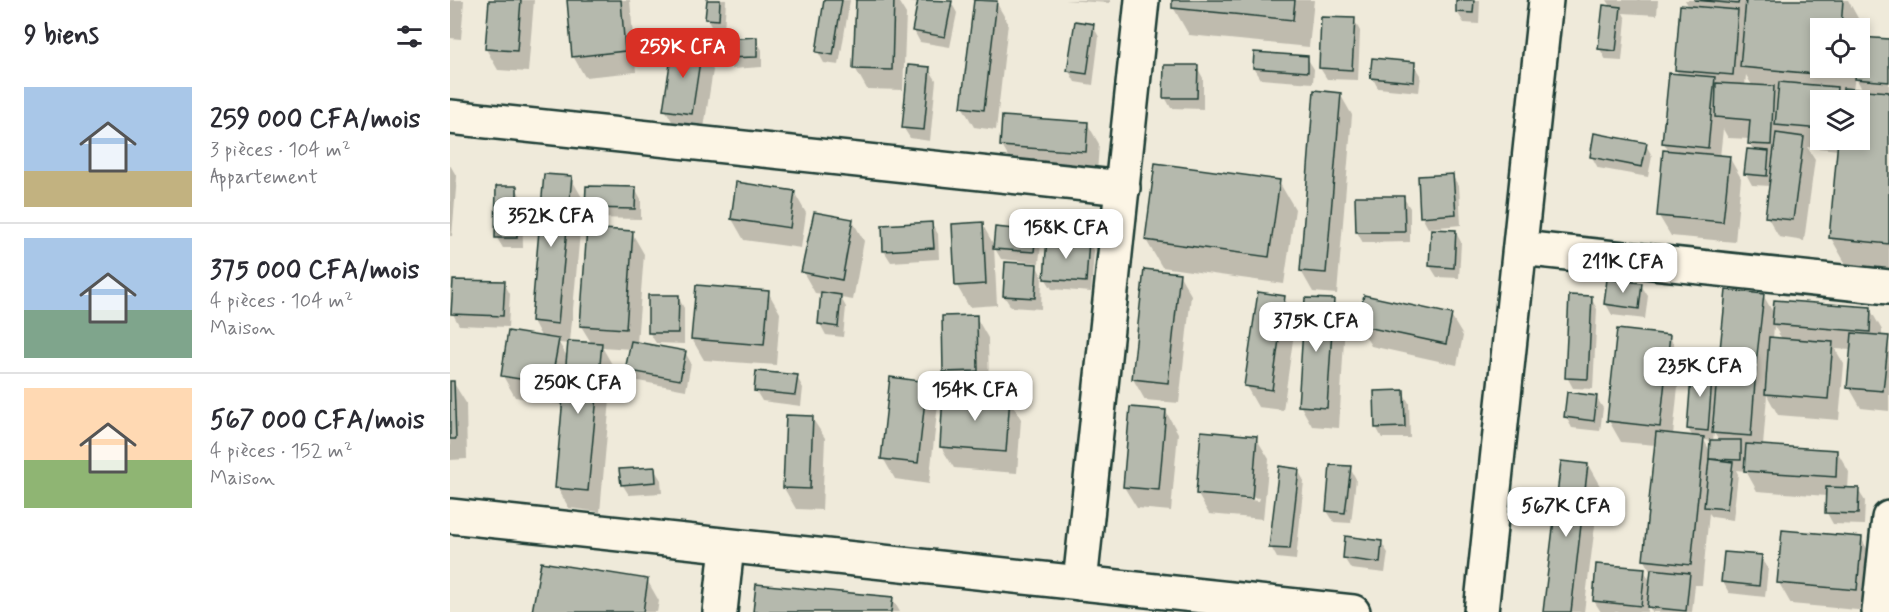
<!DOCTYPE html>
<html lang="fr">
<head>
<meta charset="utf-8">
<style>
	:root { --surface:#fff; --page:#f7f7f7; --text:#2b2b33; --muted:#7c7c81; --line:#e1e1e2; --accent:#d93025 }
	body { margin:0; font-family:Mynerve,sans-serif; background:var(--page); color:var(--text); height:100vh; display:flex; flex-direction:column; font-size:22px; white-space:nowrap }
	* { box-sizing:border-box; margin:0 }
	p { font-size:20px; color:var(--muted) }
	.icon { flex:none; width:33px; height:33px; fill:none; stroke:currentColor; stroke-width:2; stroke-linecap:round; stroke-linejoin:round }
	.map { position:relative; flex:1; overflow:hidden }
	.side { display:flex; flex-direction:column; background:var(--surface); width:450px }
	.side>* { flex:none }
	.controls { position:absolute; left:1360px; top:18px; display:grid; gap:12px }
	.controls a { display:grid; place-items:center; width:60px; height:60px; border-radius:0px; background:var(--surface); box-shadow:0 3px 9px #0003; font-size:30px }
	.price { position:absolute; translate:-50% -51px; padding:0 14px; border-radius:12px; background:#fff; color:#222; font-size:20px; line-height:39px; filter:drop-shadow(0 2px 3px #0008) }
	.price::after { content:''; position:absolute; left:50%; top:36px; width:18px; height:14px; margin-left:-9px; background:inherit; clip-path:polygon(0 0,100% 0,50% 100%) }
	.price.on { background:var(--accent); color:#fff }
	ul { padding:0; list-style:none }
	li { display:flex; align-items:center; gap:18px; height:150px; padding:0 24px }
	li+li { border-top:2px solid var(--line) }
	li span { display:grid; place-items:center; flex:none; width:168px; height:120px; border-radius:0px; color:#555 }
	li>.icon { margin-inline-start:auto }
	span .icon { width:72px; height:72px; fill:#fffc; stroke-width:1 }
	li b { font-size:26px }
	h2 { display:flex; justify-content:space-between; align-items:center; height:72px; padding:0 24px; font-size:26px }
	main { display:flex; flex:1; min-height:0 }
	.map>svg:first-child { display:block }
	.shadow { fill:#0003; fill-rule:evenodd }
	.building { fill:#b5b9ad; stroke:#1f3d34; stroke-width:1.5 }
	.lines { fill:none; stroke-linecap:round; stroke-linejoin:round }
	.minor-casing { stroke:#1f3d34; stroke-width:38 }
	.minor { stroke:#fcf5e5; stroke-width:33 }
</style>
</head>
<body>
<main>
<section class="side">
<h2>9 biens<svg class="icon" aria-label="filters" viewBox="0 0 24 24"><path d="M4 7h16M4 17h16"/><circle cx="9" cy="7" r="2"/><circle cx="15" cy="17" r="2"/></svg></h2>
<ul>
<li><span style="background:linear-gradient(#a9c7e8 70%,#c2b280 0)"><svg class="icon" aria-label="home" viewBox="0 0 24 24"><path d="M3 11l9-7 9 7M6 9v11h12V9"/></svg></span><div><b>259 000 CFA/mois</b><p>3 pièces · 104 m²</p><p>Appartement</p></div></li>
<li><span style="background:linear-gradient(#a9c7e8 60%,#7fa58c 0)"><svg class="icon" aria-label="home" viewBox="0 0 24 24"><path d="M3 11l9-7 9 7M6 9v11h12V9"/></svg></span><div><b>375 000 CFA/mois</b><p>4 pièces · 104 m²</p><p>Maison</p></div></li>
<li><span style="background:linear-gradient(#ffd9b3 60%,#8fb573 0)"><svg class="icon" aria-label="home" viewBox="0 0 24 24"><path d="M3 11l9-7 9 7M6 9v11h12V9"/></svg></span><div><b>567 000 CFA/mois</b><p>4 pièces · 152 m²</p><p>Maison</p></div></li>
</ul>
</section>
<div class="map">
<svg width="1439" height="612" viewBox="0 0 1439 612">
	<rect width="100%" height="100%" fill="#efeada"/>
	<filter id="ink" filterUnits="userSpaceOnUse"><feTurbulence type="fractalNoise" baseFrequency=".0167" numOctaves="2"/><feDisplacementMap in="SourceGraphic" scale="12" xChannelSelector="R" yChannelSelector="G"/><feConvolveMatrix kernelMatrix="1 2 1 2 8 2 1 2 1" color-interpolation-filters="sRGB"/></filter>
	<g filter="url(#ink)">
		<!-- shadow -->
		<g class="shadow">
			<polygon points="0,0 14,0 11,39 0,38"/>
			<polygon points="41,0 84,0 78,72 48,70 36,49"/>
			<polygon points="118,0 180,0 186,72 135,77 123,56"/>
			<polygon points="258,0 276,0 274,31 263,30 257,19"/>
			<polygon points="376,0 400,0 389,65 374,63 368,52"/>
			<polygon points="407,0 488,0 501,2 507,13 500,47 470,42 464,31 469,3 448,1 456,14 453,90 417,89 405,68"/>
			<polygon points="525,0 546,2 558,23 546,130 524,127 512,106"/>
			<polygon points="614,0 660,0 660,3"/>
			<polygon points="724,0 864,0 859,47 739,35 723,7"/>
			<polygon points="1008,0 1030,0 1029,24 1014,23 1007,12"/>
			<polygon points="1157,0 1208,0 1207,15 1173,13 1176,19 1172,61 1156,60 1150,49 1162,8"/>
			<path d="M1235 0H1398L1409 20V28H1371V68H1410V39L1439 41V270L1397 266 1381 238 1389 150 1357 147 1365 159 1354 241 1329 237 1317 216 1321 186 1302 185 1296 174 1304 152 1300 144V139L1278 138 1273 129 1270 157H1279L1291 178 1285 242 1221 236 1209 216 1219 152 1214 143 1229 75 1226 70 1239 7ZM1296 75 1303 87 1295 86ZM1405 76 1413 91 1403 90ZM1371 100H1410V140H1371Z"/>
			<polygon points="904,20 910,31 908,80 877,79 870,68"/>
			<polygon points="643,26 649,37 643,85 625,82 619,71"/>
			<polygon points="306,39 312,50 312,67 282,69 276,58"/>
			<polygon points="251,49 263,70 253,134 227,130 215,109"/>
			<polygon points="857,58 864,69 863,83 811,79 804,68"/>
			<polygon points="964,64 971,75 969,92 928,88 922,77"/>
			<polygon points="747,67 753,78 753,109 721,108 715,97"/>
			<polygon points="479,69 486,80 480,141 460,138 453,127"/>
			<polygon points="866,92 890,94 902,115 887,294 863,292 851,271"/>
			<polygon points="637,123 649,144 647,173 564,167 552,146"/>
			<polygon points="1196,145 1202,156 1198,177 1148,168 1142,157"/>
			<polygon points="0,165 7,177 2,236 0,236"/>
			<polygon points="1002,176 1009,186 1011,225 978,228 972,217"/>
			<path d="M121 178 133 199 120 342 142 344 131 326 182 233 194 254 187 343 235 352 241 363 236 390 183 380 177 369 181 349 152 347 163 366 150 512 119 508 107 487 114 405 65 397 53 376 92 338 83 321ZM109 343 119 344 118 358Z"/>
			<polygon points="829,182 845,209 834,284 712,267 696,240"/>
			<polygon points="66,188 72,199 73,248 53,248 47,238"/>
			<polygon points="185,188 191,199 191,219 143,218 137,207"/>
			<polygon points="344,192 356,213 351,248 294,240 282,219"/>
			<polygon points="953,197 960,208 960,242 913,243 907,232"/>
			<polygon points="402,220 414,241 403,300 391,298 396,307 393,337 376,335 370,324 373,294 365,293 353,272"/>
			<polygon points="482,224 488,234 489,259 441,262 434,251"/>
			<polygon points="532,224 545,247 585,232 591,243 589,263 551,259 544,247 547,305 519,307 507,286"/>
			<polygon points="1005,231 1011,242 1009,278 987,277 980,266"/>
			<polygon points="638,241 644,252 641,292 602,289 595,278"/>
			<polygon points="586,265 592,276 591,309 561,307 554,296"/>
			<polygon points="729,274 741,295 729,403 695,400 683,379"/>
			<polygon points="54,283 60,294 58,327 9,325 3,314"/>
			<polygon points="1191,285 1198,296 1195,319 1162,315 1156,304"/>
			<polygon points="318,292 330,313 326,365 254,360 242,339"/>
			<path d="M1313 295 1324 314 1420 309 1432 330V337L1439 340V411L1411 408 1399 387 1402 350 1385 349 1394 364 1389 420 1328 415 1317 395 1313 446 1387 451 1399 472 1398 489 1408 490 1415 501 1414 525 1383 524 1377 513V496L1307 491 1296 471 1286 470 1288 474 1283 520 1262 517 1259 513 1252 585H1245L1242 612H1202L1198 605 1197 612H1151L1144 601 1194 570 1201 583 1202 574 1195 560 1206 445 1171 442 1159 421 1219 336 1231 357 1223 435 1243 437 1238 429 1263 367 1269 378 1275 367 1270 359ZM1324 326 1332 339 1323 338ZM1264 433 1269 441H1263ZM1254 440 1261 441 1260 451Z"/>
			<polygon points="228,297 234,308 234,344 206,343 199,332"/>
			<polygon points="834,298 846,319 833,410 808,407 796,386"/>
			<polygon points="1141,298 1147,309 1143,389 1123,388 1117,377"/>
			<polygon points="883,301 895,322 889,428 862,426 850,405"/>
			<polygon points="1001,316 1013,336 1007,365 921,346 909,325"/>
			<polygon points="526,317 538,338 539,392 507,392 495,372"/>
			<polygon points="347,377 353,388 351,406 312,401 306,391"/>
			<polygon points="0,382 3,382 16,403 17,459 0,460"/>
			<polygon points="476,383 488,404 479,484 445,479 433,458"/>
			<polygon points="953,392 959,403 960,438 932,438 926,427"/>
			<polygon points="1146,397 1153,408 1150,431 1122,428 1116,417"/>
			<polygon points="559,399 571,419 567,473 504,468 491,447"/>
			<polygon points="716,412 728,433 721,511 687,508 674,487"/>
			<polygon points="362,418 375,438 372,510 346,509 334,488"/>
			<path d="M806 438 819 459 813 519 759 514 747 493ZM759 493 810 498 809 501 759 496Z"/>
			<polygon points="1138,465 1150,486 1134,612 1094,612"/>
			<polygon points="900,468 906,479 901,523 884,522 877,511"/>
			<polygon points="204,469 211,480 212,493 179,495 172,484"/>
			<polygon points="848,470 854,481 846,560 827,558 821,547"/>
			<polygon points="1411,538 1423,559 1418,611 1341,604 1329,583"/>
			<polygon points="931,542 938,553 935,573 901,569 894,558"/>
			<polygon points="1311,557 1318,568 1315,597 1279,593 1273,582"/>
			<polygon points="197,580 209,601 207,612 84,612"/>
			<polygon points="442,598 450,612 305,612"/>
		</g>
		<!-- building -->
		<g class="building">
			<polygon points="39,0 71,0 67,51 35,49"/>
			<polygon points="117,0 171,0 175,51 122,57"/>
			<polygon points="257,0 270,0 269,20 255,19"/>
			<polygon points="374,0 392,0 383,55 366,52"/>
			<polygon points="406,0 444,0 442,70 403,69"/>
			<polygon points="468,0 502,1 495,37 462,31"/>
			<polygon points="524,0 547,1 534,110 511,107"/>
			<polygon points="722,0 845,0 843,20 722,8"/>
			<polygon points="1006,0 1024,0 1023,13 1006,12"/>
			<polygon points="1244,0 1289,0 1288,4"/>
			<polygon points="1296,0 1393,0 1391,28 1371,28 1371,68 1388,68 1387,76 1290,67"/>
			<polygon points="1153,5 1171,7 1166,51 1148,49"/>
			<polygon points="1230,5 1288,10 1283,75 1225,70"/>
			<polygon points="871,17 905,18 902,70 869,68"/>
			<polygon points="625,21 644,24 637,74 617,71"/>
			<polygon points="307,37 307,57 274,58 274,39"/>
			<polygon points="1410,37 1439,39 1439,82 1405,79 1406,68 1410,68"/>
			<polygon points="223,44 252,48 242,114 213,110"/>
			<polygon points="804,52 858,56 858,72 803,68"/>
			<polygon points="922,58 965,62 964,82 920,78"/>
			<polygon points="458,65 480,67 474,130 452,128"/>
			<polygon points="714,65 748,65 747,98 713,98"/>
			<polygon points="1219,73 1265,77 1258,148 1212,143"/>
			<polygon points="1329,82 1387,87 1386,100 1371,100 1371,129 1325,125"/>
			<polygon points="1266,83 1324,86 1321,145 1298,144 1300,120 1265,117"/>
			<polygon points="1393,88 1439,92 1439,244 1379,238 1388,140 1410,140 1410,100 1392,100"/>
			<polygon points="864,90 891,93 876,273 850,271"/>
			<polygon points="552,116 638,122 636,152 550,146"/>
			<polygon points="1144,133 1197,143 1192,167 1140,157"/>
			<polygon points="1326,133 1354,137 1343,220 1315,217"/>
			<polygon points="1297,149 1319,151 1317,176 1294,174"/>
			<polygon points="1213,150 1280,156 1273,222 1207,216"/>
			<polygon points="705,163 830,180 819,257 695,240"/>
			<polygon points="94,174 122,176 108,324 81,321"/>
			<polygon points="1003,174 1006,214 970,217 968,176"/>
			<polygon points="286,182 345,191 340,228 281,219"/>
			<polygon points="46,186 67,186 67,238 45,238"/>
			<polygon points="136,186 186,187 185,209 135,208"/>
			<polygon points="905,196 954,196 955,232 906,232"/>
			<polygon points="364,212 403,219 392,280 351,272"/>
			<polygon points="482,222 484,248 433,251 432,225"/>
			<polygon points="533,222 536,284 505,286 502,224"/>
			<polygon points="545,227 586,231 584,252 543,249"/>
			<polygon points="137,228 183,231 176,329 130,326"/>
			<polygon points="981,229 1006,230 1004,268 979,266"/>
			<polygon points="597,237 639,240 636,282 594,279"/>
			<polygon points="555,262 587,264 585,298 553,296"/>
			<polygon points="694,269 730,273 718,383 682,379"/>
			<polygon points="1157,279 1192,283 1189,309 1154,304"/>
			<polygon points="3,280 55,281 53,316 1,314"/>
			<polygon points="246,285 319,291 314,345 241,339"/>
			<polygon points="1276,290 1314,294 1306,364 1269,360"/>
			<polygon points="371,292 391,295 388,327 368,324"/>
			<polygon points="808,292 835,296 822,390 794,386"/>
			<polygon points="198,295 229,295 228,333 198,333"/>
			<polygon points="914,295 1002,314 996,344 907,325"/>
			<polygon points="1119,295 1142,296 1138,379 1115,378"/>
			<polygon points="855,298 884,299 877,408 848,406"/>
			<polygon points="1324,300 1421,307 1420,332 1322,324"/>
			<polygon points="527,315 528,371 493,372 492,316"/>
			<polygon points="1167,329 1220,335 1210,427 1157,421"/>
			<polygon points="58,331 109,339 101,384 51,376"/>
			<polygon points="1402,333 1439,336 1433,391 1397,388"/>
			<polygon points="1319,337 1383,342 1378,399 1315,394"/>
			<polygon points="118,341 152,343 138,491 105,488"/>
			<polygon points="181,341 236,351 230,380 175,370"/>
			<polygon points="1242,364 1263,366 1258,431 1237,429"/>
			<polygon points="1268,365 1306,368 1301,436 1262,433"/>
			<polygon points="306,371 348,375 345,395 304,391"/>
			<polygon points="440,377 477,382 468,463 431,459"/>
			<polygon points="0,381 4,381 6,439 0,439"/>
			<polygon points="954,390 955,427 925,428 924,391"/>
			<polygon points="1117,392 1147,396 1144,421 1114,417"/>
			<polygon points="493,393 560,397 556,452 490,447"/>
			<polygon points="680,407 716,410 709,490 673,487"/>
			<polygon points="336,415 363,416 360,489 333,488"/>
			<polygon points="751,431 807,436 802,499 746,494"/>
			<polygon points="1206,432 1254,437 1241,565 1193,560"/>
			<polygon points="1260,440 1291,440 1291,460 1259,459"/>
			<polygon points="1296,444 1387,450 1386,477 1294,471"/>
			<polygon points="1259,459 1283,462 1277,509 1254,507"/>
			<polygon points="1111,461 1138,464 1121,612 1093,612"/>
			<polygon points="880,465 901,466 895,513 876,511"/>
			<polygon points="829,466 849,469 840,549 819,548"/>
			<polygon points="205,467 206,482 171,485 169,469"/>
			<polygon points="1376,487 1409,488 1408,514 1375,513"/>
			<polygon points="1332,530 1412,537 1407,590 1327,583"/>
			<polygon points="895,536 932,541 930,563 893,558"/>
			<polygon points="1274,552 1312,555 1309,586 1271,582"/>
			<polygon points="91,562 198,579 193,612 82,612"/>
			<polygon points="1146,564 1195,568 1191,606 1143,601"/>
			<polygon points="1201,569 1240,573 1236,611 1197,607"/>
			<polygon points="306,584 443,597 441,612 303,612"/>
		</g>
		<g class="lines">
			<!-- minor casing -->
			<g class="minor-casing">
				<g id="minor">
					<polyline points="0,117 673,188"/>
					<polyline points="1070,248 1439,287"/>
					<polyline points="0,516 903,612"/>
					<polyline points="630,583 692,0"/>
					<polyline points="270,612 277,546"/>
					<polyline points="1031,612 1096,0"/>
					<polyline points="1429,612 1439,518"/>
				</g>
			</g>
			<!-- minor -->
			<use href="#minor" class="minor"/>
		</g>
	</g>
</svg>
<div class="controls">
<a><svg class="icon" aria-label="locate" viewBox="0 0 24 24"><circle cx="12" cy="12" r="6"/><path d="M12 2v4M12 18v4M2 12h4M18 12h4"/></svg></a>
<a><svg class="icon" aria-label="layers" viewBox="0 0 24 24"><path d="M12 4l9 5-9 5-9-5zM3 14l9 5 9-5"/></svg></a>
</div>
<b class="price on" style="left:233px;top:79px">259K CFA</b>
<b class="price" style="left:101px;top:248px">352K CFA</b>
<b class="price" style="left:616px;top:260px">158K CFA</b>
<b class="price" style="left:1173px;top:294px">211K CFA</b>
<b class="price" style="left:866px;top:353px">375K CFA</b>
<b class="price" style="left:1250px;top:398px">235K CFA</b>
<b class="price" style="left:128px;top:415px">250K CFA</b>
<b class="price" style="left:525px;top:422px">154K CFA</b>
<b class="price" style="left:1116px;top:538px">567K CFA</b>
</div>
</main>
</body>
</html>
